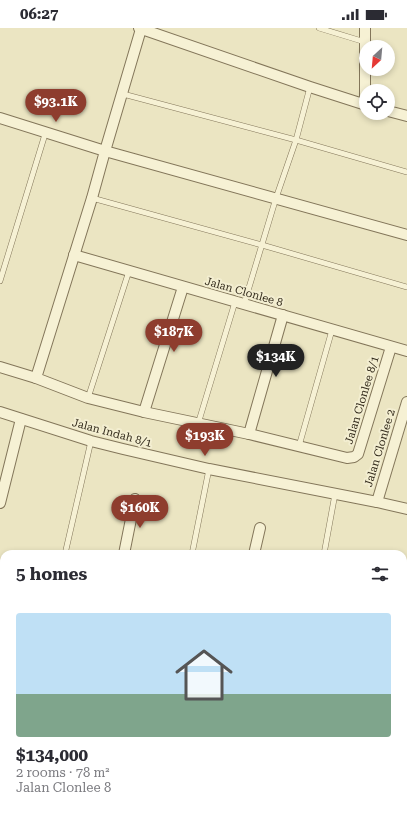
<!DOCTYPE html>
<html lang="en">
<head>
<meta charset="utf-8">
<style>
	:root { --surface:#fff; --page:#f7f7f7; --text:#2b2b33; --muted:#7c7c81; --accent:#8e3d2e }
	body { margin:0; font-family:"Roboto Serif",serif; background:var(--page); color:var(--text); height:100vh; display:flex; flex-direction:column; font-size:15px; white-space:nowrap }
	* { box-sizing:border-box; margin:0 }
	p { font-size:13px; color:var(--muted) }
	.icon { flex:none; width:22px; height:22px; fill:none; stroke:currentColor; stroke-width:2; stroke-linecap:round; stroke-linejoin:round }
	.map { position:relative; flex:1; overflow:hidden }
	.sheet { position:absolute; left:0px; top:522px; width:407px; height:268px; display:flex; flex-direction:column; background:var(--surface); border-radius:12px 12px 0 0; box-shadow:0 2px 6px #0003 }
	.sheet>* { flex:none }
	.needle { width:26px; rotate:206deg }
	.controls { position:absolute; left:359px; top:12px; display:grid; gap:8px }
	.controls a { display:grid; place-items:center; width:36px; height:36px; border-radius:50%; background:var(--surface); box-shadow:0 2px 6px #0003; font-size:20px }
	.price { position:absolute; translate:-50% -34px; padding:0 9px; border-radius:14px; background:var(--accent); color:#fff; font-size:13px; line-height:26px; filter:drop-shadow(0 1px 2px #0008) }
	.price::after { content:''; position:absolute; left:50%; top:24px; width:12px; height:9px; margin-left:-6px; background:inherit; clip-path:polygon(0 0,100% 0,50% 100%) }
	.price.selected { background:#222; color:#fff }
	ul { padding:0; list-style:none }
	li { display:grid; align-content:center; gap:8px; height:212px; padding:0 16px }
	li span { display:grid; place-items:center; height:124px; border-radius:4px; color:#555 }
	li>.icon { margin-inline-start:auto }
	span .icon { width:72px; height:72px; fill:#fffc; stroke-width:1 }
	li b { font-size:17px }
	h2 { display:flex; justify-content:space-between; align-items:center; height:48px; padding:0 16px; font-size:17px }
	.status { display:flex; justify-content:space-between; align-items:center; height:28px; padding:0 20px; background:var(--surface); direction:ltr }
	.status svg { height:11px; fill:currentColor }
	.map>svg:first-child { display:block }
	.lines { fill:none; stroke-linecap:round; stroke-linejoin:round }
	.lane-casing { stroke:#83765a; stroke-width:6 }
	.street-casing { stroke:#83765a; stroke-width:12 }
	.lane { stroke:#f6f1d4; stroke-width:5 }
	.street { stroke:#f6f1d4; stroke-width:10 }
	.labels { text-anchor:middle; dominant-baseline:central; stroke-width:4; stroke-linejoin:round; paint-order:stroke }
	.street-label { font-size:11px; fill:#342c1d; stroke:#f3eed1 }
</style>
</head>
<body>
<div class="status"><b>06:27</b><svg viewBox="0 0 49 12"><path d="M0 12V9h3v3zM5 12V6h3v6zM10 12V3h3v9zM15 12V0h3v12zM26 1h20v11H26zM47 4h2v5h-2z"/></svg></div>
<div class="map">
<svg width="407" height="790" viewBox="0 0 407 790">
	<rect width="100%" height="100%" fill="#ebe5c2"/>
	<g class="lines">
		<!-- lane casing -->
		<g class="lane-casing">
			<g id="lane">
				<polyline points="319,0 365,14"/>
				<polyline points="123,66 296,112 407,144"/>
				<polyline points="92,170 262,217 407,259"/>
				<polyline points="0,253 46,103"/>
				<polyline points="244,276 276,170 296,112 310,59"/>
				<polyline points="88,370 129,243"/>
				<polyline points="198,396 235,274"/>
				<polyline points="299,418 332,302"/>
				<polyline points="65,526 91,413"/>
				<polyline points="192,526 209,441"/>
				<polyline points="324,526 335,466"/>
			</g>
		</g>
		<!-- street casing -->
		<g class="street-casing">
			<g id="street">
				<polyline points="139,0 310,59 366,77"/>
				<polyline points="365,0 365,76"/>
				<polyline points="141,1 105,123 407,207"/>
				<polyline points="388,83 407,88"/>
				<polyline points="0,90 105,123 92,170 36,350 88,370 144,384 249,406 347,430 354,429 358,426 391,319"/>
				<polyline points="74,227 407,323"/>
				<polyline points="0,339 36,350"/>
				<polyline points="0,384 91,413 123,421 209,441 377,474 407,481"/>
				<polyline points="144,384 183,259"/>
				<polyline points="249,406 283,287"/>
				<polyline points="377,474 407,374"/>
				<polyline points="0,475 21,391"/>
				<polyline points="124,526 135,471"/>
				<polyline points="254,526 260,500"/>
				<polyline points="0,601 4,602"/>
				<polyline points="403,684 407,685"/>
				<polyline points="0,722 4,723"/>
				<polyline points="0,759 4,760"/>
				<polyline points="128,786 147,790"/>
				<polyline points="305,786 324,790"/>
				<polyline points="49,790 49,786"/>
			</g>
		</g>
		<!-- lane -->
		<use href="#lane" class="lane"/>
		<!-- street -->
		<use href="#street" class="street"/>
	</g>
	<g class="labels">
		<!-- street labels -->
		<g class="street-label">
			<text transform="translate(244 264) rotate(16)">Jalan Clonlee 8</text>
			<text transform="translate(362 372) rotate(-73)">Jalan Clonlee 8/1</text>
			<text transform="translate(112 405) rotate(15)">Jalan Indah 8/1</text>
			<text transform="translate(380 420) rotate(-73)">Jalan Clonlee 2</text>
		</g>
	</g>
</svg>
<div class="controls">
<a><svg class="needle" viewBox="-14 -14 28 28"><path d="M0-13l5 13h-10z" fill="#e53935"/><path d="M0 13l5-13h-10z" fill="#7c7c81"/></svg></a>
<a><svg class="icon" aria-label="locate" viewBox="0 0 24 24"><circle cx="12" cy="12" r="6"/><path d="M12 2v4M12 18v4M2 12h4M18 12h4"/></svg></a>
</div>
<b class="price" style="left:56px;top:95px">$93.1K</b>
<b class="price" style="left:174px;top:325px">$187K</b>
<b class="price selected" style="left:276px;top:350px">$134K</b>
<b class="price" style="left:205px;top:429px">$193K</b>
<b class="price" style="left:140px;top:501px">$160K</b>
<section class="sheet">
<h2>5 homes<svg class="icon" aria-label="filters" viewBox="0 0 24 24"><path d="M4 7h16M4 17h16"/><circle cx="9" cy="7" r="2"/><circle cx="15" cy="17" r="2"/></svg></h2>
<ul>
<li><span style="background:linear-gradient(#bfe0f5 65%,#7fa58c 0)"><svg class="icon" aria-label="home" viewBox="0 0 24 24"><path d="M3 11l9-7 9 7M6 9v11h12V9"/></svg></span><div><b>$134,000</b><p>2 rooms · 78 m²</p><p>Jalan Clonlee 8</p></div></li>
</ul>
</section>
</div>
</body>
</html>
